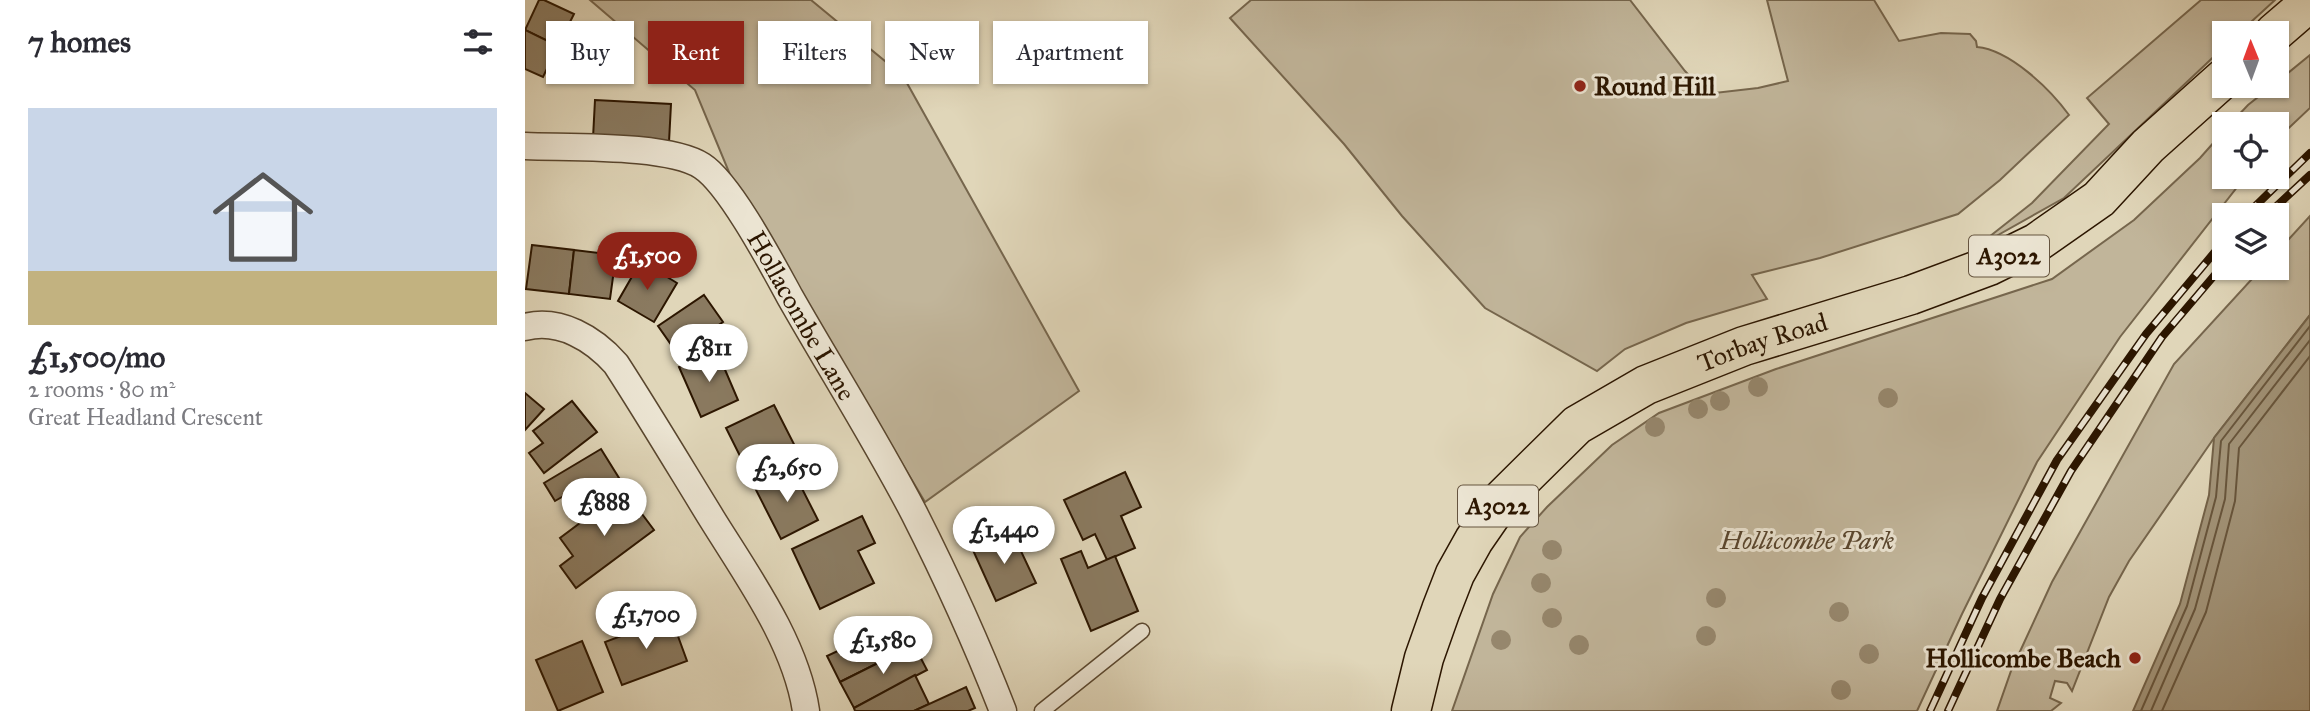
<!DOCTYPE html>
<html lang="en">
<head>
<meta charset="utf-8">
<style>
	:root { --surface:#fff; --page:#f7f7f7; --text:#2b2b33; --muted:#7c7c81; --line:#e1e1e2; --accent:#8f2418 }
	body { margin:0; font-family:"IM FELL Great Primer",serif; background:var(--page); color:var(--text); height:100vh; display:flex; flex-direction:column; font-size:26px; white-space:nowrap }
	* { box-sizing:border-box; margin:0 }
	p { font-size:23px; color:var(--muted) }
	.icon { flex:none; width:38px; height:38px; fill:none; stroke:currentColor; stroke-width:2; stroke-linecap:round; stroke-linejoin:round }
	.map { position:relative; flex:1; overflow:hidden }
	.side { display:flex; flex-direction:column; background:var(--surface); width:525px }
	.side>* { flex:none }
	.banner { position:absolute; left:21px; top:21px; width:665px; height:63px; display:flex; gap:14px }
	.needle { width:46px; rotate:359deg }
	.buttons { position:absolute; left:1687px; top:21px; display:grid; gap:14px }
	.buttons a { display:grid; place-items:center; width:77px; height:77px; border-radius:0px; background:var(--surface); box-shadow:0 2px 5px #0004; font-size:35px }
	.price { position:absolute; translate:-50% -60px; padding:0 16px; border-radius:24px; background:#fff; color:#222; font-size:23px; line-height:46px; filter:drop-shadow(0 2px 4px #0008) }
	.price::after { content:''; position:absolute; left:50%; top:42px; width:21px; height:16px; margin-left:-10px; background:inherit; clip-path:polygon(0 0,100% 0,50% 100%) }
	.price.on { background:var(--accent); color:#fff }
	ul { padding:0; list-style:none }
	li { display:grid; align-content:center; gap:14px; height:371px; padding:0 28px }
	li+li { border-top:2px solid var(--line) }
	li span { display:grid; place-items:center; height:217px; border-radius:0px; color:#555 }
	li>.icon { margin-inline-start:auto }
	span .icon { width:126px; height:126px; fill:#fffc; stroke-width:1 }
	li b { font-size:30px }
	h2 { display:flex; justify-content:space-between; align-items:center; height:84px; padding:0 28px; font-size:30px }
	.tag { padding:0 24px; border-radius:0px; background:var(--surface); box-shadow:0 2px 5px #0004; font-size:24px; line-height:63px }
	.tag.on { background:var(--accent); color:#fff }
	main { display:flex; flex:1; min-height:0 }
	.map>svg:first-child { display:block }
	.green { fill:#c1b59a; stroke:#76664d; stroke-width:2 }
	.water { fill:#a3957a; stroke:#736249; stroke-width:2 }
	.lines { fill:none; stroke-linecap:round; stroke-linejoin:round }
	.shore { stroke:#68563d; stroke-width:2 }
	.building { fill:#8a7a60; stroke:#2c1600; stroke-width:2 }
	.service-casing { stroke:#59462e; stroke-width:17 }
	.minor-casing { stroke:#59462e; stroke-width:29 }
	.primary-casing { stroke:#2c1600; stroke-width:41 }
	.service { stroke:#ebe4d2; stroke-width:14 }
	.minor { stroke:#ebe4d2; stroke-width:26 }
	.primary { stroke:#e0d6b9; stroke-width:38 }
	.rail-casing { stroke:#2c1600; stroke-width:8 }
	.rail { stroke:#ebe4d2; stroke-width:5; stroke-dasharray:16; stroke-linecap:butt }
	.tree { fill:#96876d }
	.poi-dot { fill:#8f2418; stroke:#ebe4d2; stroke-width:2.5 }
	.labels { text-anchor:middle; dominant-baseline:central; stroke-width:6; stroke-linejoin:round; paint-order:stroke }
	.shield { fill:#ebe4d2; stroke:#65543f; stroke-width:2 }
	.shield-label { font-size:24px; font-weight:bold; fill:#2c1600 }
	.poi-label { font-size:26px; font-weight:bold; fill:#2c1600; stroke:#ebe4d2; text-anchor:start }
	.street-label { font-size:26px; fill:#2c1600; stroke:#ebe4d2 }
	.park-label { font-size:26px; font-style:italic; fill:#59462e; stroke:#ebe4d2 }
</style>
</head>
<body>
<main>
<section class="side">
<h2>7 homes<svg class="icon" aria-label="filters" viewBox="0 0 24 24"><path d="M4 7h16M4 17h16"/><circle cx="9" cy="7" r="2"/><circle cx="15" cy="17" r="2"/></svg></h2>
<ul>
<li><span style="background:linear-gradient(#c9d6e8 75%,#c2b280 0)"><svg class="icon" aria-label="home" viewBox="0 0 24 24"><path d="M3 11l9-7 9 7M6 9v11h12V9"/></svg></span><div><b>£1,500/mo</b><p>2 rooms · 80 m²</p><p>Great Headland Crescent</p></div></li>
</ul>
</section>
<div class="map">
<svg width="1785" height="711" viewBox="0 0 1785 711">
	<rect width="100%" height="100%" fill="#e0d6b9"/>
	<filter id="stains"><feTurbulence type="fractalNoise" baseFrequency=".00286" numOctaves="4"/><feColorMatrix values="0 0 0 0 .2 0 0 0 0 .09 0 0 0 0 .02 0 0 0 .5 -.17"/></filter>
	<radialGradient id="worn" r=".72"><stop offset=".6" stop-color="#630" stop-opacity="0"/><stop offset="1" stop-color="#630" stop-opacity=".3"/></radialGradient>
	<!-- green -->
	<g class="green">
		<polygon points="65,0 286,0 378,76 554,391 400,502 206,177 170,90"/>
		<path d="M726 0H1105L1160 71 1181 94 1233 88 1263 81 1242 0H1349L1374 41 1416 33 1445 34 1451 41 1452 47C1485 50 1525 89 1544 115L1475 180 1433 214 1295 258 1227 275 1242 299 1161 323 1100 349 1072 371 960 308 877 216 819 144 705 18Z"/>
		<polygon points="1676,0 1750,0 1714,33 1699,33 1699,47 1539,198 1450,248 1507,203 1584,124 1562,98"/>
		<polygon points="1785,55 1785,108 1752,139 1752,124 1705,124 1723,105 1747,86 1752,86 1752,82"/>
		<polygon points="1699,131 1699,177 1720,177 1595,337 1512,462 1437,614 1392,711 927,711 968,594 995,537 1022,507 1087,445 1134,413 1251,369 1527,279 1609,220 1675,158"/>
		<polygon points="1785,216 1785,315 1689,438 1604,561 1584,597 1547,691 1542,683 1530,681 1525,698 1536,703 1526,711 1472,711 1486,671 1527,582 1649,364 1737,268 1752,268 1752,252"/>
	</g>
	<!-- water -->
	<polygon class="water" points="1785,315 1785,711 1608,711 1655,604 1684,495 1689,438"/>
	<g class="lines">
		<!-- shore -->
		<g class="shore">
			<polyline points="1616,711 1662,606 1691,497 1696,441 1785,326"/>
			<polyline points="1626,711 1670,609 1700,499 1704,444 1785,340"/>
			<polyline points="1637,711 1681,612 1710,501 1714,448 1785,356"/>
		</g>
	</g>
	<!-- building -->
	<g class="building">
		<polygon points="14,0 19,0 49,14 33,46 0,30"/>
		<polygon points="0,30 33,46 18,77 0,69"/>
		<polygon points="70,100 146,104 144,142 68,138"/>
		<polygon points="7,245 49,250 44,294 1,289"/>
		<polygon points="49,250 91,255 85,299 44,294"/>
		<polygon points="116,261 152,283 129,322 93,301"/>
		<polygon points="179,295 198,322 152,353 133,326"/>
		<polygon points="192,351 213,400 176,417 154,367"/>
		<polygon points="0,393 19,409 0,430"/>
		<polygon points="47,401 72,432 19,473 4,453 18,443 8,431"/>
		<polygon points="249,405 274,454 226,478 201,428"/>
		<polygon points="76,449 94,478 56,501 49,490 30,501 19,483"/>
		<polygon points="267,469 293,520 256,539 230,488"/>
		<polygon points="600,472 616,507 596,516 610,548 582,560 570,534 558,540 539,500"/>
		<polygon points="99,490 129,530 51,588 35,566 48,556 35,538"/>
		<polygon points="337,516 350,543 333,551 349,583 295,609 267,549"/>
		<polygon points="486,530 511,583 471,601 447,548"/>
		<polygon points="556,551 563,568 590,556 613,611 566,631 536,559"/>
		<polygon points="146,617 162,661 97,685 80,642"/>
		<polygon points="364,627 375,652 315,682 302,656"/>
		<polygon points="57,641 78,692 33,711 11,660"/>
		<polygon points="389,645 402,670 329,708 315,682"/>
		<polygon points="390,675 404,704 389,711 330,711 329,708"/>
		<polygon points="441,687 450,708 443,711 389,711"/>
	</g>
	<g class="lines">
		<!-- service casing -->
		<g class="service-casing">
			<polyline id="service" points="517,711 617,631"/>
		</g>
		<!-- minor casing -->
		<g class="minor-casing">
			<g id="minor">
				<path id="s1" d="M0 146C43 148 143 144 177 166 205 184 248 266 265 297 306 369 351 440 389 513 422 578 452 644 478 711"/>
				<path d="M0 327C35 318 69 339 91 364 124 415 155 467 187 519 223 577 271 643 281 711"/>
			</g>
		</g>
		<!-- primary casing -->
		<g class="primary-casing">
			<g id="primary">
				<polyline points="1749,33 1785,2"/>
				<path id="s2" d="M886 711 899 658 916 610 930 574 949 540 978 498 1052 425 1121 385 1219 346 1386 295 1464 266 1511 243 1574 199 1623 146 1699 78"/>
			</g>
		</g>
		<!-- service -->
		<use href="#service" class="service"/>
		<!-- minor -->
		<use href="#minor" class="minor"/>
		<!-- primary -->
		<use href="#primary" class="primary"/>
		<!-- rail casing -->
		<g class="rail-casing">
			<g id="rail">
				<polyline points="1721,215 1785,153"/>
				<polyline points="1742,215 1785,175"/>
				<polyline points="1405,711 1457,598 1532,460 1621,334 1699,241"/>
				<polyline points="1423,711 1475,599 1546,471 1637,337 1699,264"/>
			</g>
		</g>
		<!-- rail -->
		<use href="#rail" class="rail"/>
	</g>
	<!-- trees -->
	<g class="tree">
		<circle cx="1233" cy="387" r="10"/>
		<circle cx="1363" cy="398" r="10"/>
		<circle cx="1195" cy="401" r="10"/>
		<circle cx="1173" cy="409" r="10"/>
		<circle cx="1130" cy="427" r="10"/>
		<circle cx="1027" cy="550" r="10"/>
		<circle cx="1016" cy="583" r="10"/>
		<circle cx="1191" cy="598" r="10"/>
		<circle cx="1314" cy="612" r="10"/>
		<circle cx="1027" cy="618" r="10"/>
		<circle cx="1181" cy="636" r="10"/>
		<circle cx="976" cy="640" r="10"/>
		<circle cx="1054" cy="645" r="10"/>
		<circle cx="1344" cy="654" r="10"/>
		<circle cx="1316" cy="690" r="10"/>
	</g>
	<!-- markers -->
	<g class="poi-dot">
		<circle cx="1055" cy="86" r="7"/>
		<circle cx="1610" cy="658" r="7"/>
	</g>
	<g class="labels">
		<!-- shield labels -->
		<g class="shield">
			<rect x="1444" y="235.5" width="80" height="41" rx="5"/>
			<rect x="933" y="485.5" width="80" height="41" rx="5"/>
		</g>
		<g class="shield-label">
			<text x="1484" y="256">A3022</text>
			<text x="973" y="506">A3022</text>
		</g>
		<!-- poi labels -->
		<g class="poi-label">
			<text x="1069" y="86">Round Hill</text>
			<text x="1596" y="658" text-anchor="end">Hollicombe Beach</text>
		</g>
		<!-- street labels -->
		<g class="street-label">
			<text stroke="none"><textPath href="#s1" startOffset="360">Hollacombe Lane</textPath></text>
			<text stroke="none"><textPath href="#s2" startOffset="542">Torbay Road</textPath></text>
		</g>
		<!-- park labels -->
		<g class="park-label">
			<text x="1282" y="540">Hollicombe Park</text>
		</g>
	</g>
	<rect width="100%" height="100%" filter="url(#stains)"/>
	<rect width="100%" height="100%" fill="url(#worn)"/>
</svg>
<div class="buttons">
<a><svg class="needle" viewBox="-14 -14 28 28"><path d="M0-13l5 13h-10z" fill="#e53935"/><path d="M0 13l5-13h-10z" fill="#7c7c81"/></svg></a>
<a><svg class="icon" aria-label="locate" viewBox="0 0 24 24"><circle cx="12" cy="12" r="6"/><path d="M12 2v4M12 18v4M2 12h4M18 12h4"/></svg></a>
<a><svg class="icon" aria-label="layers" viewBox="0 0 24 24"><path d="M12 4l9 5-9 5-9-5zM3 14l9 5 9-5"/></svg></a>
</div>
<b class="price on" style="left:122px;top:292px">£1,500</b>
<b class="price" style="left:184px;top:384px">£811</b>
<b class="price" style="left:262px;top:504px">£2,650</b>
<b class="price" style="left:79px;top:538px">£888</b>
<b class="price" style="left:479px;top:566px">£1,440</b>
<b class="price" style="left:121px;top:651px">£1,700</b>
<b class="price" style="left:358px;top:676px">£1,580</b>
<div class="banner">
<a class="tag">Buy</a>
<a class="tag on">Rent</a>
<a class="tag">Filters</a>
<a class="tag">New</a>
<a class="tag">Apartment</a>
</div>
</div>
</main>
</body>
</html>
